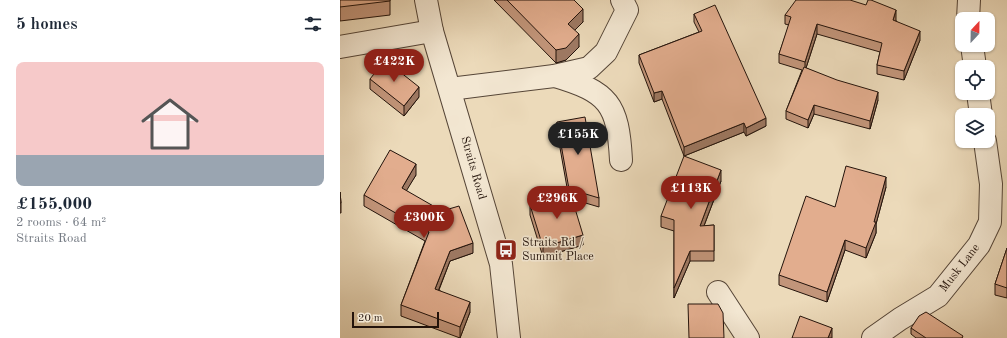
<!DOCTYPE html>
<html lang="en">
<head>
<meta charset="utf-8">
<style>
	:root { --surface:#fff; --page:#f2f2f3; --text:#1f2937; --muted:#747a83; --accent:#8f2418 }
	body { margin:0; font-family:"Old Standard TT",serif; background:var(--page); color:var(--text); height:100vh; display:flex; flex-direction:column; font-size:15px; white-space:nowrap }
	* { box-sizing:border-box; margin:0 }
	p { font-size:13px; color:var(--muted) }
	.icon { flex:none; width:22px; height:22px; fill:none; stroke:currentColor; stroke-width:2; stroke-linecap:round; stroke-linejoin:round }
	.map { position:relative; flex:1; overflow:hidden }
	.side { display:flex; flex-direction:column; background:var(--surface); width:340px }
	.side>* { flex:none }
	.needle { width:26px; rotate:22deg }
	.tools { position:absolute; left:615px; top:12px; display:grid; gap:8px }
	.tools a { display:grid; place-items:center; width:40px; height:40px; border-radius:8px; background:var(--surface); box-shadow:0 1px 3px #0004; font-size:20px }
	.scale { position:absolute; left:12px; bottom:10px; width:87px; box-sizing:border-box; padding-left:4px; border:2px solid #23130b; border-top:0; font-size:11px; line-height:14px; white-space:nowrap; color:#23130b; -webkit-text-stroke:3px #f3e7d2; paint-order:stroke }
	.price { position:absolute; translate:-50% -34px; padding:0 9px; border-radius:14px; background:var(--accent); color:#fff; font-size:13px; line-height:26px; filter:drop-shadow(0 1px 2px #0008) }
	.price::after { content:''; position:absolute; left:50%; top:24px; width:12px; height:9px; margin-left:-6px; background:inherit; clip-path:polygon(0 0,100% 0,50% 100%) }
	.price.selected { background:#222; color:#fff }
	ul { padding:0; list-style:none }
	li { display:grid; align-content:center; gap:8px; height:212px; padding:0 16px }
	li span { display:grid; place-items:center; height:124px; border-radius:8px; color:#555 }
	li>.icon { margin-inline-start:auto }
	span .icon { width:72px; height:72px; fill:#fffc; stroke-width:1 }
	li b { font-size:17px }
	h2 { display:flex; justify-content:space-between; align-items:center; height:48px; padding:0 16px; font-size:17px }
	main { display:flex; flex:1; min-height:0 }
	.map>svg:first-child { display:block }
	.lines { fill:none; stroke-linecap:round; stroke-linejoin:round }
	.minor-casing { stroke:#554537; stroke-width:24 }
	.minor { stroke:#f3e7d2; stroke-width:22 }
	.wall { fill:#c2957a; stroke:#23130b }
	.shaded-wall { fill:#9e7963; stroke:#23130b }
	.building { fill:#e2ad8e; stroke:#23130b }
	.labels { text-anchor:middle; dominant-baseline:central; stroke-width:3; stroke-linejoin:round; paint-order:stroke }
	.street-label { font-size:12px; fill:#23130b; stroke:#f3e7d2 }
	.poi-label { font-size:12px; fill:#23130b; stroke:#f3e7d2; text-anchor:start }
</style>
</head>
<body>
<main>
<section class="side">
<h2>5 homes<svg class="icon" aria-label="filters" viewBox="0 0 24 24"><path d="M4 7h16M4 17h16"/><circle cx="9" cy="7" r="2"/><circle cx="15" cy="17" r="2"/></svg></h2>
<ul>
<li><span style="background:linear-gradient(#f6c9c9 75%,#9aa5b1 0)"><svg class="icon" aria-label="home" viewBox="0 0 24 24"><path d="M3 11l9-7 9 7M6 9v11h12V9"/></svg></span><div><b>£155,000</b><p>2 rooms · 64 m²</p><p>Straits Road</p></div></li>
</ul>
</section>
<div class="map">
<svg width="667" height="338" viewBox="0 0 667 338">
	<rect width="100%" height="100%" fill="#ecdaba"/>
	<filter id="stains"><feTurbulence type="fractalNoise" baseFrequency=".005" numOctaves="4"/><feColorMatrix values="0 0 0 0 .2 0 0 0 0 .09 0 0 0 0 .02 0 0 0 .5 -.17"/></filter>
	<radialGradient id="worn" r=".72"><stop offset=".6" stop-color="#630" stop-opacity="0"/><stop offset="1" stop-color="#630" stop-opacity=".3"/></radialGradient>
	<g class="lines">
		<!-- minor casing -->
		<g class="minor-casing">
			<g id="minor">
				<polyline points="86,0 92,31 161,264 169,338"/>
				<polyline points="628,19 629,0"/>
				<polyline points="632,45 635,67"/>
				<polyline points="0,47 92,31"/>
				<path d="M215 76C269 92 278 104 281 160"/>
				<polyline points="110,89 214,76 249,68 266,52 287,10 282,0"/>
				<polyline points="638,93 641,115"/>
				<polyline points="378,292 408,338"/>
				<polyline points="533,338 560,319 598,296 639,245 650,222 651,184 645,141"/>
			</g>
		</g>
		<!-- minor -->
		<use href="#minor" class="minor"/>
	</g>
	<!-- wall -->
	<g class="wall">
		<polygon points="0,0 50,0 50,15 0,21"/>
		<polygon points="154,0 234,0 243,22 234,30 239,47 226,60 216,63"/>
		<polygon points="354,14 426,126 406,136 404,132 344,156 322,99 314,102 299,63 299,55 359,32 354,22"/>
		<polygon points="445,15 556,20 556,21 580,40 564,80 537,74 537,65 540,52 477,34 466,68 538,100 530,129 474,114 468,128 446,119 446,111 462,70 439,63 439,54 449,25 445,24"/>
		<polygon points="30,79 79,97 64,116 30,89"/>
		<polygon points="217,122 259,198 259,207 232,199 243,245 203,257 190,215 190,205 228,193 217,131"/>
		<polygon points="76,175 66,190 133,253 110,261 99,290 130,312 120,338 61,316 61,305 85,241 24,206 24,195"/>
		<polygon points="381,181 364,226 374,225 374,261 350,261 334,298 334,231 321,227 321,216"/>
		<polygon points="546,187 536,224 536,233 526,258 505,250 487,302 439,285 439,275 495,207"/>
		<polygon points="0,192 1,203 1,213 0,213"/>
		<polygon points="667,248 667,298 655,295 655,284"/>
		<polygon points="571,328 623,338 576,338 571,334"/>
	</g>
	<!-- shaded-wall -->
	<g class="shaded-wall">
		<polygon points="243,9 243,22 228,37 228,24"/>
		<polygon points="556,10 556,20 553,29 553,20"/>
		<polygon points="477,24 477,34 465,71 465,62"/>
		<polygon points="580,31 580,40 564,80 564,71"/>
		<polygon points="239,34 239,47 226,60 216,63 216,50"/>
		<polygon points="79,87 79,97 64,116 64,106"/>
		<polygon points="322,91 322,99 314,102 314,93"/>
		<polygon points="538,92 538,100 530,129 530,121"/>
		<polygon points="474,105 474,114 468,128 468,120"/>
		<polygon points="426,118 426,126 406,136 406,128"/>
		<polygon points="404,123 404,132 344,156 344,147"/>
		<polygon points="76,164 76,175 62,198 62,188"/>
		<polygon points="381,170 381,181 360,236 360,226"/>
		<polygon points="546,177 546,187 536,224 536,233 526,258 526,248"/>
		<polygon points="243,235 243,245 203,257 203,247"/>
		<polygon points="505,240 505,250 487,302 487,292"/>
		<polygon points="133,243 133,253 110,261 95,299 95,289 110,251"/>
		<polygon points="350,251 350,261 334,298 334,288"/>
		<polygon points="130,302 130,312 120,338 120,327"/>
		<polygon points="492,328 492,338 488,338"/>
	</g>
	<!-- building -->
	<g class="building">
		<polygon points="0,0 50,0 50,1 0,7"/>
		<polygon points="167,0 234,0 243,9 228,24 239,34 226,48 216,50"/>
		<polygon points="456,0 510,0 526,5 528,0 531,0 556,10 553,20 580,31 564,71 537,65 542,43 477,24 465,62 439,54 451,17 445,15"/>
		<polygon points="375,5 426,118 406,128 404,123 344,147 322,91 314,93 299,55 362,31 354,14"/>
		<polygon points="45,60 79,87 64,106 30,79"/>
		<polygon points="464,67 497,80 538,92 530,121 474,105 468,120 446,111"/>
		<polygon points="245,117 259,198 229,189 217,122"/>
		<polygon points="50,150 76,164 62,188 102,211 119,206 133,243 110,251 95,289 130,302 120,327 61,305 89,232 24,195"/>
		<polygon points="344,156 381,170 360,226 374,225 374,251 350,251 334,288 334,220 321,216"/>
		<polygon points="506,166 546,177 534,222 536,222 526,248 505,240 487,292 439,275 466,196 495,207"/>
		<polygon points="0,192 1,203 0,203"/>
		<polygon points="230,192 243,235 203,247 190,205"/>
		<polygon points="667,248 667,288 655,284"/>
		<polygon points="348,304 378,304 383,313 384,338 349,338"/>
		<polygon points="586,312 623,336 622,338 586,338 571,328 579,316"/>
		<polygon points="460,316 492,328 488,338 452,338"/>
	</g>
	<!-- icons -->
	<defs>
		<g id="bus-square" transform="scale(1.15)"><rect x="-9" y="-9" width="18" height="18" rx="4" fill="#8f2418" stroke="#f3e7d2"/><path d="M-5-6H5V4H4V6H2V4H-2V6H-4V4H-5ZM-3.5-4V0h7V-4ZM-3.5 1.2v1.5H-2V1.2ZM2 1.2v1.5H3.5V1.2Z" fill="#fff"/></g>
	</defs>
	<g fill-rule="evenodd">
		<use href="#bus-square" x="166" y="250"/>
	</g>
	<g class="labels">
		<!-- street labels -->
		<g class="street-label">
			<text transform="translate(133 168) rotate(74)">Straits Road</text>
			<text transform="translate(620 268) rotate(-52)">Musk Lane</text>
		</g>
		<!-- poi labels -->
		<g class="poi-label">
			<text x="182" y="243">Straits Rd /<tspan x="182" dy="14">Summit Place</tspan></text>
		</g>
	</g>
	<rect width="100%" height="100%" filter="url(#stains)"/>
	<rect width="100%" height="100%" fill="url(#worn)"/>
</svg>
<div class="tools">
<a><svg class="needle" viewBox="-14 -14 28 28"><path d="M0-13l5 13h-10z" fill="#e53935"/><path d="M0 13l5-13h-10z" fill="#747a83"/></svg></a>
<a><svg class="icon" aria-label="locate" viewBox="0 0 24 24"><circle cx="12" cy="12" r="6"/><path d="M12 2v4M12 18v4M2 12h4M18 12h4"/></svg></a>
<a><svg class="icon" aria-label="layers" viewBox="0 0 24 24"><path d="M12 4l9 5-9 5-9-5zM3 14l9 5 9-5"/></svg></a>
</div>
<div class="scale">20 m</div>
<b class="price" style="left:54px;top:83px">£422K</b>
<b class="price selected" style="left:238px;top:156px">£155K</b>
<b class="price" style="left:351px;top:210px">£113K</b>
<b class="price" style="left:217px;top:220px">£296K</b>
<b class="price" style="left:84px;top:239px">£300K</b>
</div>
</main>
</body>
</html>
